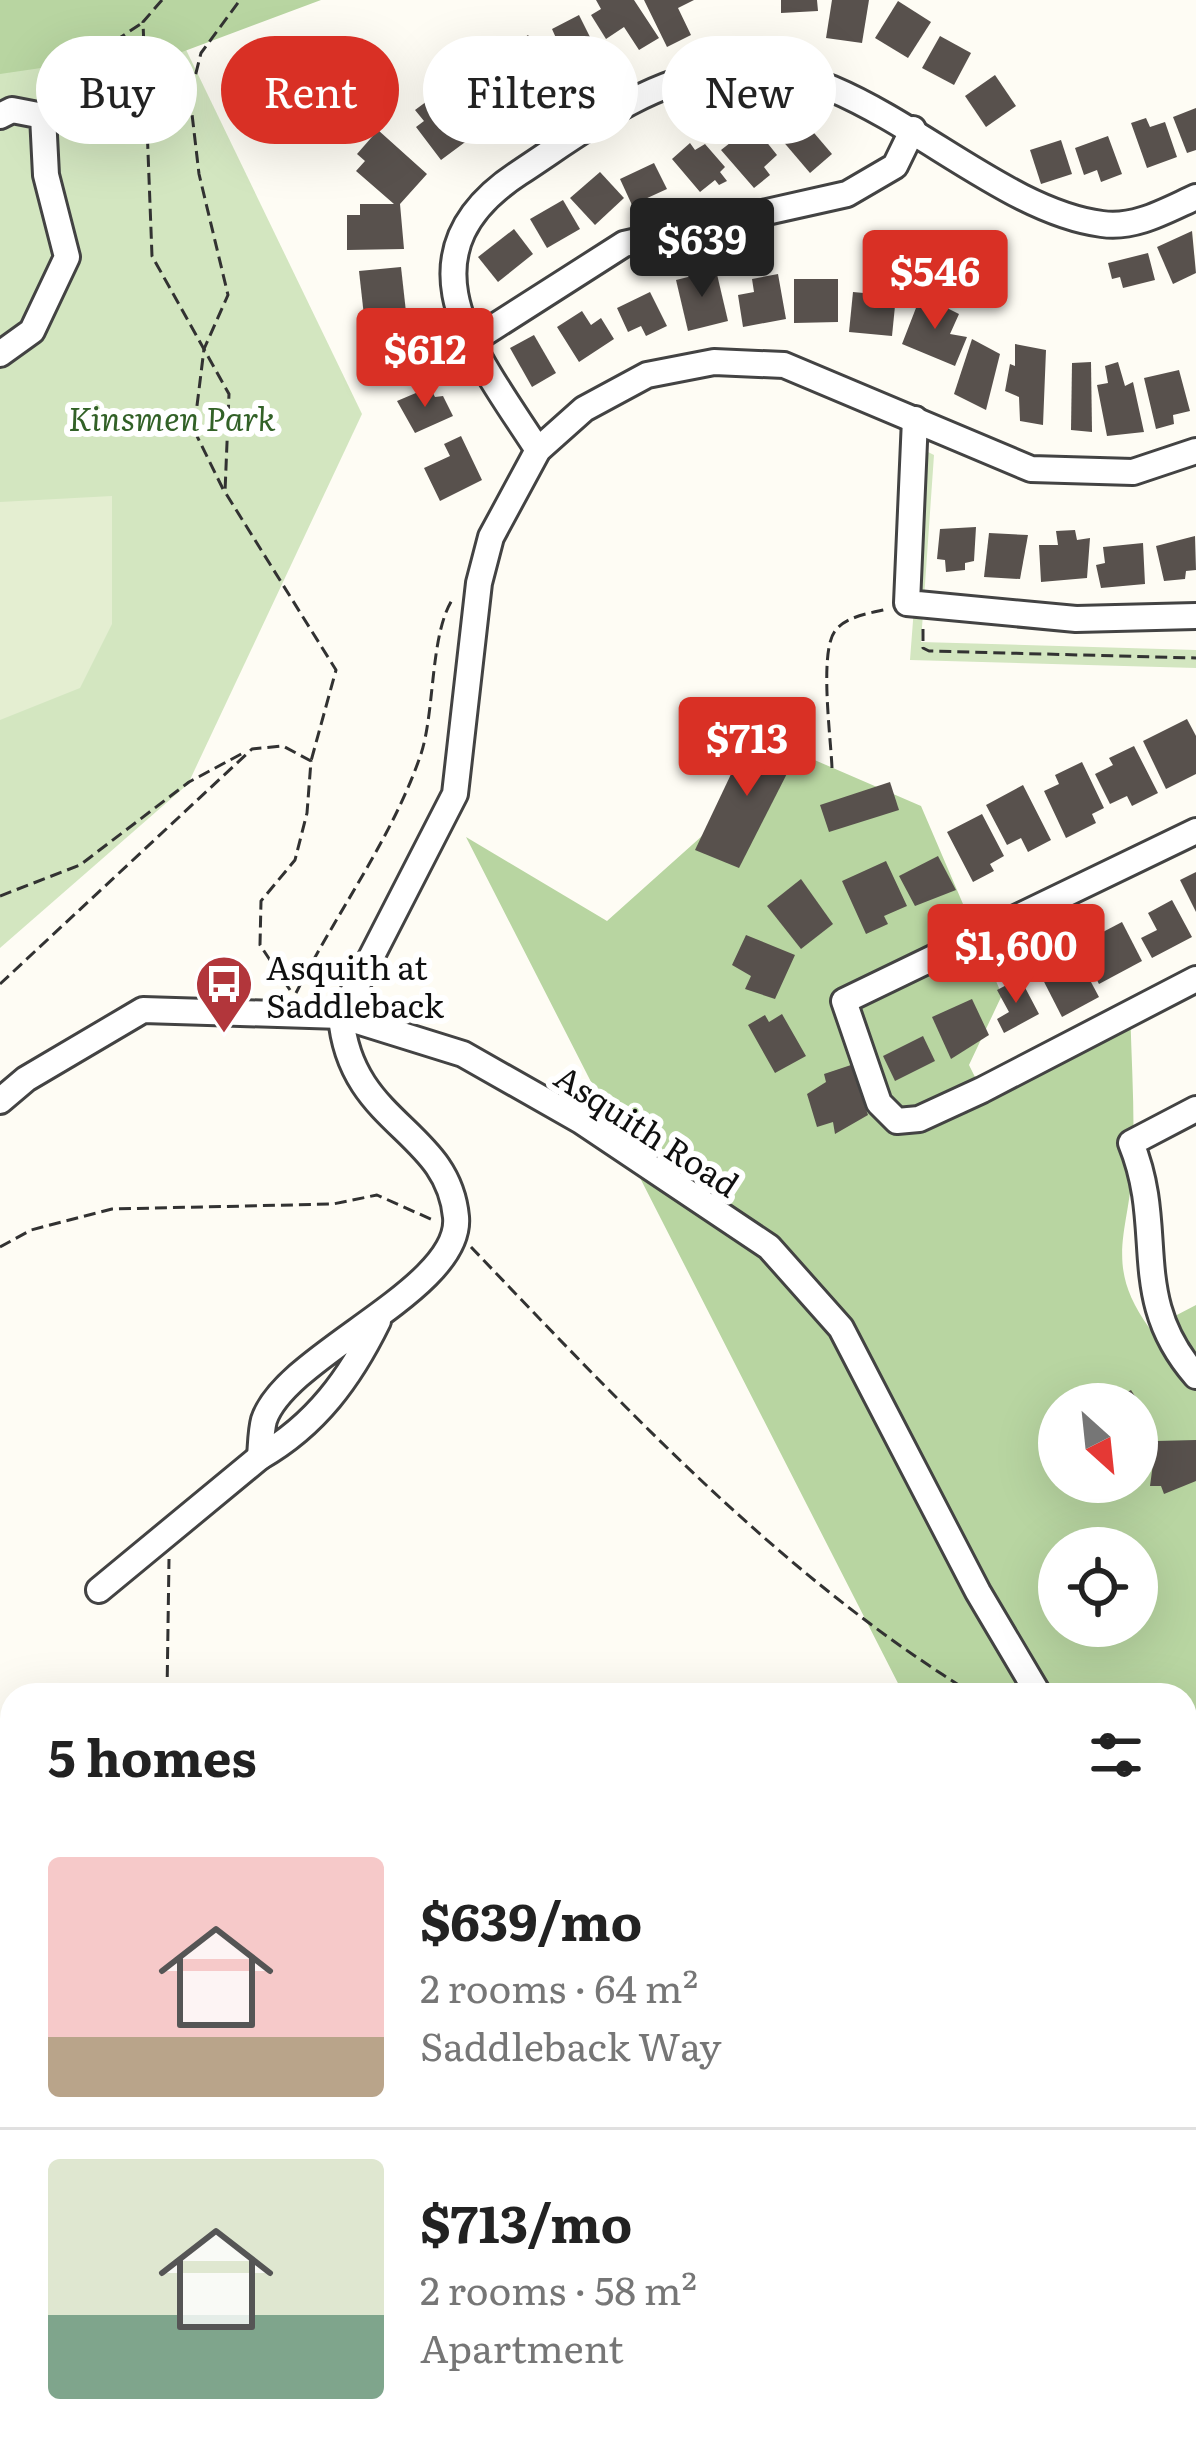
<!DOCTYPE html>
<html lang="en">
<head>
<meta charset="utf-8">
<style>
	:root { --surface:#fff; --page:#f2f2f2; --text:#222; --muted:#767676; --line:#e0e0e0; --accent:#d93025 }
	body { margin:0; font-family:Literata,serif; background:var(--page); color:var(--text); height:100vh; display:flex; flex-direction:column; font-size:45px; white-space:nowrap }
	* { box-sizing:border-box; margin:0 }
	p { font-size:39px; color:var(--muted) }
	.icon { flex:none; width:66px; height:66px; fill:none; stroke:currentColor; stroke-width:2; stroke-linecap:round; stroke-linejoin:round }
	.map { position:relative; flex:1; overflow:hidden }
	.side { position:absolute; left:0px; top:1683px; width:1197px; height:768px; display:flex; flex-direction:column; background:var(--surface); border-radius:36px 36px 0 0; box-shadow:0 12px 48px #0002 }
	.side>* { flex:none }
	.guide { position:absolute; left:36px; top:36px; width:1125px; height:108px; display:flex; gap:24px }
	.needle { width:78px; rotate:153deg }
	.fabs { position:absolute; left:1038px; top:1383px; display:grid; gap:24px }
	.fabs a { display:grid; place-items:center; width:120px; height:120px; border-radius:50%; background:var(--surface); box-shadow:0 12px 48px #0002; font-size:60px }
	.price { position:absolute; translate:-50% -102px; padding:0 27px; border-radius:12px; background:var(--accent); color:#fff; font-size:39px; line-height:78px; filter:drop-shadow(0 3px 6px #0008) }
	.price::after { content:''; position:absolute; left:50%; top:72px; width:36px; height:27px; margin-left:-18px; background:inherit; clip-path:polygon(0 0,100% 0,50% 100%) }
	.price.current { background:#222; color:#fff }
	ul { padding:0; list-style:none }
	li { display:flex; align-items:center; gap:36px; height:300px; padding:0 48px }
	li+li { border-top:3px solid var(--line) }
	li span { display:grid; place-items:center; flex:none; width:336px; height:240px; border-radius:12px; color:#555 }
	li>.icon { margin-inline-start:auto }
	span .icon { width:144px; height:144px; fill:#fffc; stroke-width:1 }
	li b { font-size:51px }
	h2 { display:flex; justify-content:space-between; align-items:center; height:144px; padding:0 48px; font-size:51px }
	.chip { padding:0 42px; border-radius:54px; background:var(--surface); box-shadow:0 12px 48px #0002; font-size:42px; line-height:108px }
	.chip.current { background:var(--accent); color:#fff }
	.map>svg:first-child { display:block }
	.green { fill:#d3e6c0 }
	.forest { fill:#b8d5a1; fill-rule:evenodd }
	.pitch { fill:#e4eed1 }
	.building { fill:#58514d }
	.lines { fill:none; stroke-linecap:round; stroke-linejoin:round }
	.minor-casing { stroke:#434343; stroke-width:30 }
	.path { stroke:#323232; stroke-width:3; stroke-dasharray:12 6; stroke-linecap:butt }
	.minor { stroke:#fff; stroke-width:24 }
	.labels { text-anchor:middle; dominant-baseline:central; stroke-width:12; stroke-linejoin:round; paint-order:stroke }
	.park-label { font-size:33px; font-style:italic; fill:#326127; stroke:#fff }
	.poi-label { font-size:33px; fill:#101010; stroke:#fff; text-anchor:start }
	.street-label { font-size:33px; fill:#101010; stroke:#fff }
</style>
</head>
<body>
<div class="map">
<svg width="1196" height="2451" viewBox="0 0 1196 2451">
	<rect width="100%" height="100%" fill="#fefcf4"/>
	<!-- green -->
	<g class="green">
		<polygon points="162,0 362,414 188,784 0,948 0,55"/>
		<polygon points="926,451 934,455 921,642 1196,650 1196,668 910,660"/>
	</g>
	<!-- forest -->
	<g class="forest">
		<polygon points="0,0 321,0 150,64 123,56 0,74"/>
		<path d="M796 752 921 806 1002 995 969 1065 976 1079 1008 1087 1130 1002C1131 1055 1135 1109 1133 1161 1130 1233 1102 1263 1150 1329L1196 1305V2269L1185 2247V1695H904L466 837 607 921ZM1059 1404H1137V1482H1059ZM1059 1548H1137V1626H1059Z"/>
	</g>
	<!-- pitch -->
	<polygon class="pitch" points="112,496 112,624 80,688 0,720 0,502"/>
	<!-- building -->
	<g class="building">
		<polygon points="596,0 634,0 659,38 639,50 624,27 606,39 591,15 601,9"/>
		<polygon points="644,0 694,0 678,8 691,35 667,47"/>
		<polygon points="781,0 817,0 818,11 781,13"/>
		<polygon points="832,0 869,0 862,43 826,38"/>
		<polygon points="898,1 931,22 908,58 875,38"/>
		<polygon points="579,15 594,45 583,52 591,67 568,79 548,42 556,38 552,29"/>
		<polygon points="528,35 564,86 547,98 541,89 525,101 500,66 510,59 505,51"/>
		<polygon points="940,36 971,53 954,85 922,68"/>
		<polygon points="487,63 515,100 476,120 456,93 466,86 462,81"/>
		<polygon points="995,75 1016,106 986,127 965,96"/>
		<polygon points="442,90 476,134 441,160 416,127 424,121 415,110"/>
		<polygon points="1196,108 1196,150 1187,153 1173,117"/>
		<polygon points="1146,118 1150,127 1165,122 1177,157 1147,168 1131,123"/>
		<polygon points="803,120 832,154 810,173 781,139"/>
		<polygon points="753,125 777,155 764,167 770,175 754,188 721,150"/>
		<polygon points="378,130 427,174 400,204 404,249 347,250 347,215 360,215 360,204 394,204 356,171 365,161 357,154"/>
		<polygon points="1108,136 1122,174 1101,182 1097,170 1084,175 1075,148"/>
		<polygon points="1061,140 1072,174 1041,184 1030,150"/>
		<polygon points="690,143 695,150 705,144 725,167 720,172 727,181 719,185 715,180 700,192 672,159"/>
		<polygon points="654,163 667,189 632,205 620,179"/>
		<polygon points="600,172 624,198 595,225 570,198"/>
		<polygon points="563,200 580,229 547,248 530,219"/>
		<polygon points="514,229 533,254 498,282 478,257"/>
		<polygon points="1192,231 1196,273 1173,284 1157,247"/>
		<polygon points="1148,253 1155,280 1123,288 1120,277 1112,279 1108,263"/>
		<polygon points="401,267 406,312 364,316 359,271"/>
		<polygon points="716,270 728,321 688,331 676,280"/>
		<polygon points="778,274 786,319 743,327 738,295 754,292 752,279"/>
		<polygon points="794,279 838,279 838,322 794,323"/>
		<polygon points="650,292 667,326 646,336 641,326 628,332 617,308"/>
		<polygon points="853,292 896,296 892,336 849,332"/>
		<polygon points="921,295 959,314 950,334 967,337 955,366 902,344"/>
		<polygon points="582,311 591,325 601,318 614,339 579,362 557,327"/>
		<polygon points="405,323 423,363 384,376 370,333"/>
		<polygon points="534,335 556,373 532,387 510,348"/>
		<polygon points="972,339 1000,354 986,410 954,394"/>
		<polygon points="1015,344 1046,350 1043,425 1020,421 1019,397 1005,391 1010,364 1015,366"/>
		<polygon points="1091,362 1092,432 1071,430 1072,363"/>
		<polygon points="1118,362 1125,386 1133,382 1144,432 1107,436 1097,385 1108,383 1105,366"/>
		<polygon points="1179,370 1190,411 1173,415 1174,424 1156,429 1144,378"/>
		<polygon points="430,387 435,397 443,396 453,416 415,433 397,401"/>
		<polygon points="461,436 482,480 440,501 424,468 450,456 444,444"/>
		<polygon points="976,527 974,561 965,563 965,570 946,572 945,560 937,559 940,529"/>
		<polygon points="1075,530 1077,540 1090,538 1087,578 1041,582 1039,545 1058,545 1056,531"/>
		<polygon points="989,533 1028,535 1020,579 984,577"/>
		<polygon points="1195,536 1196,570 1186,571 1185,579 1164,581 1156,546"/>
		<polygon points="1143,543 1145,584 1101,588 1096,565 1105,563 1103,547"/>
		<polygon points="1187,719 1196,736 1196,774 1166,789 1143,741"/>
		<polygon points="752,730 799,750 739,868 695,850"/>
		<polygon points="1134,746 1158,793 1132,806 1127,796 1110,804 1095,774 1113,765 1109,758"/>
		<polygon points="1082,762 1104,808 1092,814 1096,823 1066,838 1044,791 1059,784 1055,775"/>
		<polygon points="890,782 899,810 829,832 820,805"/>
		<polygon points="1023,785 1051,840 1028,852 1021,838 1007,845 986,805"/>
		<polygon points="982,814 1004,856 990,864 994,871 973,882 947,832"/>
		<polygon points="938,856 956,890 915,906 899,876"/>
		<polygon points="886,861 907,906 884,916 888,924 866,934 842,881"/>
		<polygon points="1196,872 1196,912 1180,880"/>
		<polygon points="801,879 833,924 801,949 767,906"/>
		<polygon points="1172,900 1192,937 1152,958 1141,938 1157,930 1148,913"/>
		<polygon points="1122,922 1142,961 1099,984 1078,945"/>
		<polygon points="746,935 795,955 775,999 745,989 751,976 732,965"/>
		<polygon points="1076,954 1099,997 1062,1017 1039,972"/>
		<polygon points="1020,978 1039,1014 1004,1033 997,1019 1009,1012 997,990"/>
		<polygon points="972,999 989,1035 951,1059 932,1017"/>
		<polygon points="782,1014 806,1056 775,1073 748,1025 765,1015 769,1022"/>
		<polygon points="923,1036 935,1061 895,1081 883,1056"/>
		<polygon points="851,1065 868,1115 835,1134 833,1122 817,1127 807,1094 826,1082 824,1074"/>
		<polygon points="1131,1390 1150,1419 1137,1429 1145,1439 1137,1444 1137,1404 1105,1404"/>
		<polygon points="1196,1440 1196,1481 1164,1494 1161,1486 1150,1486 1156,1441"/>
	</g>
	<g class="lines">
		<!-- minor casing -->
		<g class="minor-casing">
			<g id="minor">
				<polyline points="0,116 12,110 43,116 46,175 67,257 32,331 0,354"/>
				<polyline points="469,343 624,244 847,194 895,166 913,129"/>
				<polyline points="915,419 907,603 1076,619 1196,616"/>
				<path d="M538 450C478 357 392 256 519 173 583 131 643 83 720 71 853 49 979 208 1102 224 1135 229 1167 210 1196 197"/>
				<polyline points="1196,831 844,1001 879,1103 897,1121 919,1119 982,1090 1196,979"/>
				<polyline points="0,1101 26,1079 143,1010 341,1016 463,1054 581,1121 769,1247 841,1328 978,1592 1039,1695"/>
				<path d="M1196 1109 1131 1143C1167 1231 1127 1297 1196 1376"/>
				<path d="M378 1321C350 1378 316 1425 260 1457 261 1446 261 1431 264 1420 286 1354 463 1289 456 1217 448 1129 350 1125 341 1016L455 794 479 583 491 537 538 450 584 409 647 375 714 362 784 365 1031 469 1133 472 1196 451"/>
				<polyline points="99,1590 260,1457"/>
				<polyline points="1185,1825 1196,1832"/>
			</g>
		</g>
		<!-- path -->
		<g class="path">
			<polyline points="162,0 143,22 152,256 229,394 225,492 336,670 311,761"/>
			<polyline points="40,91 142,23"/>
			<polyline points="223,489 194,430 204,349 228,295 199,174 190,97 201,53 240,0"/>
			<polyline points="923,629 923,648 929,651 1196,658"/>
			<path d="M832 768C831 739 819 652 835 631 846 616 871 613 888 609"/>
			<polyline points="0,896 80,865 189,782 245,752"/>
			<polyline points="0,984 252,749 283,746 311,761 307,813 295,860 261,901 260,945 290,990"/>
			<path d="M296 993C336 913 392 839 421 754 435 711 430 636 452 600"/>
			<polyline points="0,1247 31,1230 112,1209 333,1204 377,1195 435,1221"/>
			<path d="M471 1247C625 1408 783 1578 975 1695"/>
			<polyline points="167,1695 169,1559"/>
			<polyline points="0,1873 12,1892"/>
			<polyline points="1185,1876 1196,1887"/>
			<polyline points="1185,1967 1196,1988"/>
			<polyline points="276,2439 282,2451"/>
			<polyline points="328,2439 335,2451"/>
		</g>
		<!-- minor -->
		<use href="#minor" class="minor"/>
	</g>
	<!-- icons -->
	<defs>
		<g id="bus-pin" transform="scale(3)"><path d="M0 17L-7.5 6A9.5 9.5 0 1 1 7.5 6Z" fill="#b2363b" stroke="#fff"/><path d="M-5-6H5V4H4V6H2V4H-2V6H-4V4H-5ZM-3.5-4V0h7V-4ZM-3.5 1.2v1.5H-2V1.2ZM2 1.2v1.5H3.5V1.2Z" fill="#fff"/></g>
	</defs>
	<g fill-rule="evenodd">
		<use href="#bus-pin" x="224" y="984"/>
	</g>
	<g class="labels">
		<!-- park labels -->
		<g class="park-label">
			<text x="172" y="416">Kinsmen Park</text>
		</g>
		<!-- poi labels -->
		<g class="poi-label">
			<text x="266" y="965">Asquith at<tspan x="266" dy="38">Saddleback</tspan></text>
		</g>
		<!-- street labels -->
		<g class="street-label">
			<text transform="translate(648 1129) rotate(33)">Asquith Road</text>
		</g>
	</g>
</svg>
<div class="fabs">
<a><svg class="needle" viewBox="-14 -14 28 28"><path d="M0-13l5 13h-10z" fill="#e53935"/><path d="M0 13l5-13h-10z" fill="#767676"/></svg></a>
<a><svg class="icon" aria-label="locate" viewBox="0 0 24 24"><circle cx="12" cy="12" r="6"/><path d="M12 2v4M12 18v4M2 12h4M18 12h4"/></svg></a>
</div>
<b class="price current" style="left:702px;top:300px">$639</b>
<b class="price" style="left:935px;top:332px">$546</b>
<b class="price" style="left:425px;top:410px">$612</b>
<b class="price" style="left:747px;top:799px">$713</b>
<b class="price" style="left:1016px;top:1006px">$1,600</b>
<div class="guide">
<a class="chip">Buy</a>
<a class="chip current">Rent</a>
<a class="chip">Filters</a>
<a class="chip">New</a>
</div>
<section class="side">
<h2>5 homes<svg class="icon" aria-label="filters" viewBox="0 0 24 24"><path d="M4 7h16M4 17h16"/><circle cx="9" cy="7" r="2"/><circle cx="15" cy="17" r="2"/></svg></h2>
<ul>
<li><span style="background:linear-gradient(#f6c9c9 75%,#b9a48a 0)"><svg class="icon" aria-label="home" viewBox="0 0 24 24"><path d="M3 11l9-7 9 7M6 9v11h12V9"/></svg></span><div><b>$639/mo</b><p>2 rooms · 64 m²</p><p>Saddleback Way</p></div></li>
<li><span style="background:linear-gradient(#dfe7d0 65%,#7fa58c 0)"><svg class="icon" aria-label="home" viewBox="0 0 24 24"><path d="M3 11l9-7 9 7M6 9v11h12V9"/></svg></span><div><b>$713/mo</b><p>2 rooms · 58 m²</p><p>Apartment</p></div></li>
</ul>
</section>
</div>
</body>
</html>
